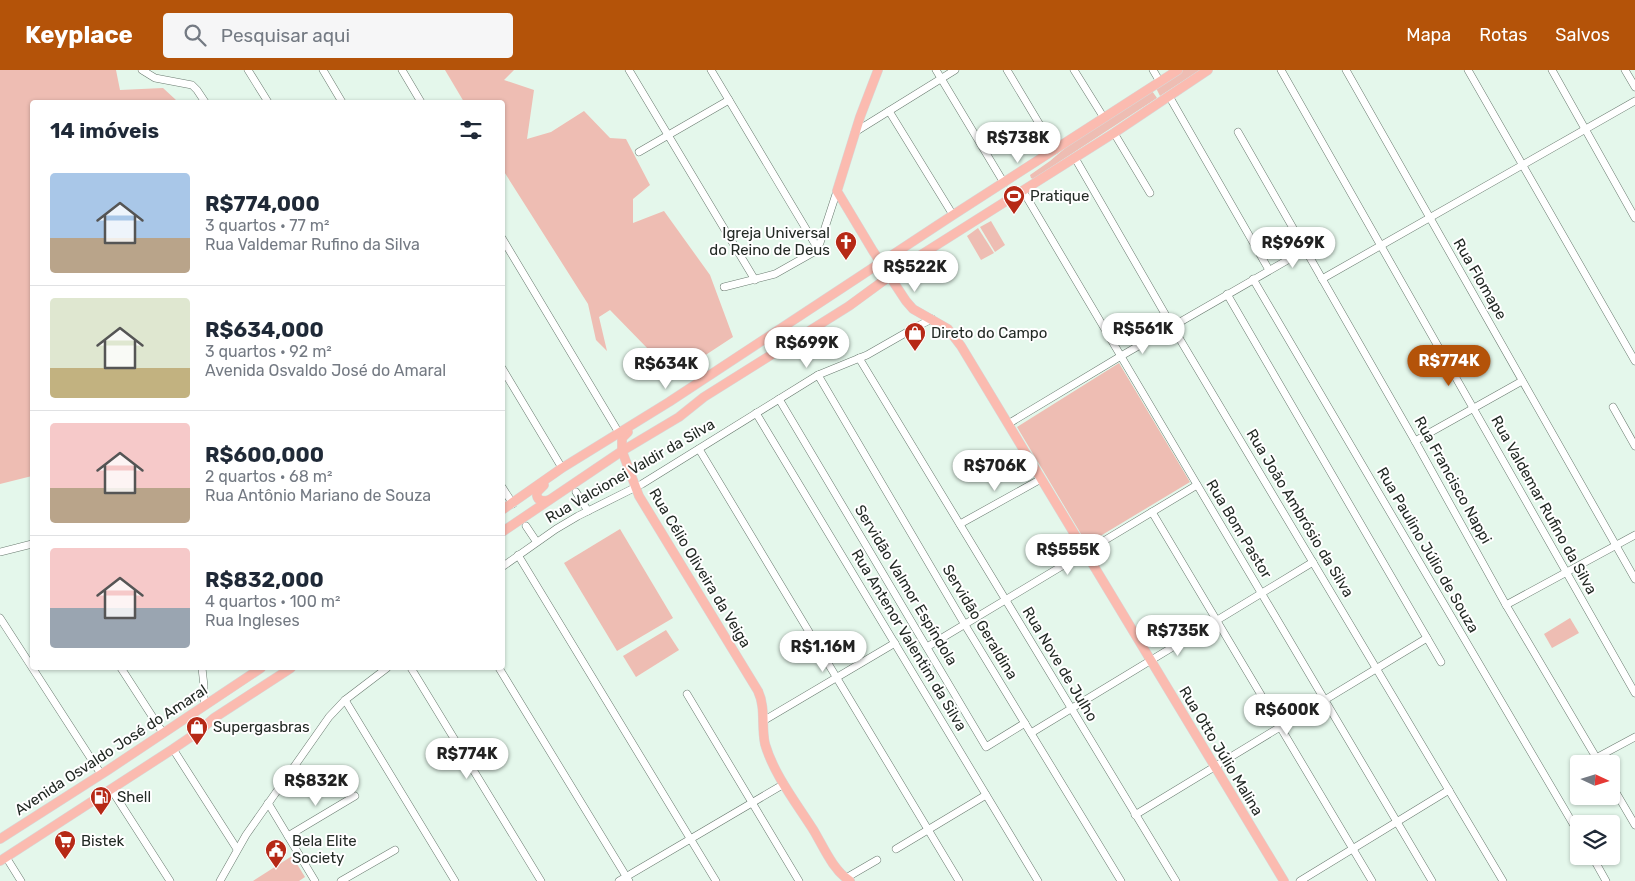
<!DOCTYPE html>
<html lang="pt">
<head>
<meta charset="utf-8">
<style>
	:root { --surface:#fff; --page:#f6f6f7; --text:#1f2937; --muted:#747a83; --line:#e0e1e3; --accent:#b45309 }
	body { margin:0; font-family:Rubik,sans-serif; background:var(--page); color:var(--text); height:100vh; display:flex; flex-direction:column; font-size:19px; white-space:nowrap }
	* { box-sizing:border-box; margin:0 }
	p { font-size:16px; color:var(--muted) }
	.icon { flex:none; width:28px; height:28px; fill:none; stroke:currentColor; stroke-width:2; stroke-linecap:round; stroke-linejoin:round }
	.map { position:relative; flex:1; overflow:hidden }
	.sheet { position:absolute; left:30px; top:30px; width:475px; height:570px; display:flex; flex-direction:column; background:var(--surface); border-radius:5px; box-shadow:0 1px 4px #0004 }
	.sheet>* { flex:none }
	.needle { width:32px; rotate:94deg }
	.buttons { position:absolute; left:1570px; top:685px; display:grid; gap:10px }
	.buttons a { display:grid; place-items:center; width:50px; height:50px; border-radius:5px; background:var(--surface); box-shadow:0 1px 4px #0004; font-size:25px }
	.price { position:absolute; translate:-50% -42px; padding:0 11px; border-radius:18px; background:#fff; color:#222; font-size:16px; line-height:32px; filter:drop-shadow(0 1px 2px #0008) }
	.price::after { content:''; position:absolute; left:50%; top:30px; width:15px; height:11px; margin-left:-8px; background:inherit; clip-path:polygon(0 0,100% 0,50% 100%) }
	.price.active { background:var(--accent); color:#fff }
	ul { padding:0; list-style:none }
	li { display:flex; align-items:center; gap:15px; height:125px; padding:0 20px }
	li+li { border-top:1px solid var(--line) }
	li span { display:grid; place-items:center; flex:none; width:140px; height:100px; border-radius:5px; color:#555 }
	li>.icon { margin-inline-start:auto }
	span .icon { width:60px; height:60px; fill:#fffc; stroke-width:1 }
	li b { font-size:21px }
	h2 { display:flex; justify-content:space-between; align-items:center; height:60px; padding:0 20px; font-size:21px }
	header { display:flex; align-items:center; gap:30px; box-sizing:border-box; height:70px; padding:0 25px; background:var(--accent); color:#fff }
	header strong { font-size:24px }
	nav { display:flex; gap:28px; margin-inline-start:auto; font-size:18px }
	.search { width:350px; height:45px; background:var(--page); display:flex; align-items:center; gap:12px; box-sizing:border-box; padding:0 18px; border-radius:5px; color:var(--muted); font-size:19px }
	.map>svg:first-child { display:block }
	.green { fill:#eebdb3 }
	.lines { fill:none; stroke-linecap:round; stroke-linejoin:round }
	.minor-casing { stroke:#697a6f; stroke-width:8 }
	.major-casing { stroke:#d7d9d8; stroke-width:10 }
	.minor { stroke:#fff; stroke-width:7 }
	.major { stroke:#fbbbb0; stroke-width:9 }
	.labels { text-anchor:middle; dominant-baseline:central; stroke-width:4; stroke-linejoin:round; paint-order:stroke }
	.poi-label { font-size:15px; fill:#232a25; stroke:#fff; text-anchor:start }
	.street-label { font-size:15px; fill:#232a25; stroke:#fff }
</style>
</head>
<body>
<header>
<strong>Keyplace</strong>
<div class="search"><svg class="icon" aria-label="search" viewBox="0 0 24 24"><circle cx="10" cy="10" r="6"/><path d="M15 15l6 6"/></svg>Pesquisar aqui</div>
<nav><a>Mapa</a><a>Rotas</a><a>Salvos</a></nav>
</header>
<div class="map">
<svg width="1635" height="811" viewBox="0 0 1635 811">
	<rect width="100%" height="100%" fill="#e4f7eb"/>
	<!-- green -->
	<g class="green">
		<polygon points="0,0 116,0 120,20 163,18 176,30 172,32 32,32 32,406 0,414"/>
		<polygon points="445,0 514,0 504,10 534,20 527,69 551,62 584,41 610,68 626,69 650,115 633,129 633,153 664,141 710,205 733,267 669,309 649,280 610,240 599,247 607,281 596,270 588,234 503,100 502,32 464,32"/>
		<polygon points="1183,0 1200,0 1160,26 1156,18"/>
		<polygon points="1152,21 1157,28 1033,109 1031,108 1030,105 1050,91 1070,74"/>
		<polygon points="991,151 1005,175 995,182 980,157"/>
		<polygon points="978,158 994,183 981,190 967,166"/>
		<polygon points="1119,293 1190,412 1087,474 1017,357"/>
		<polygon points="620,459 673,548 617,581 564,493"/>
		<polygon points="1570,548 1579,563 1552,578 1544,564"/>
		<polygon points="666,560 679,580 636,607 623,586"/>
		<polygon points="292,786 305,807 299,811 253,811"/>
	</g>
	<g class="lines">
		<!-- minor casing -->
		<g class="minor-casing">
			<g id="minor">
				<polyline points="142,0 155,8 192,15 197,20 205,32"/>
				<polyline points="248,0 268,32"/>
				<polyline points="323,0 342,32"/>
				<polyline points="402,0 421,32"/>
				<polyline points="629,0 755,210"/>
				<polyline points="711,0 818,179"/>
				<polyline points="936,0 1004,113"/>
				<polyline points="1007,0 1055,80"/>
				<polyline points="1074,0 1104,48"/>
				<polyline points="1153,0 1160,12"/>
				<polyline points="1281,0 1635,623"/>
				<polyline points="1346,0 1635,509"/>
				<polyline points="1468,0 1635,291"/>
				<polyline points="1552,0 1635,148"/>
				<polyline points="1625,0 1635,17"/>
				<polyline points="1169,26 1269,200"/>
				<polyline points="889,41 953,145"/>
				<polyline points="855,62 955,0"/>
				<polyline points="1238,62 1415,371 1506,535 1600,694"/>
				<polyline points="1114,63 1150,123"/>
				<polyline points="639,82 729,30"/>
				<polyline points="1075,88 1172,256 1503,811"/>
				<polyline points="1023,121 1432,811"/>
				<polyline points="502,168 619,363"/>
				<polyline points="1253,209 1579,764"/>
				<polyline points="1322,209 1635,31"/>
				<polyline points="724,217 775,204 814,182 820,173 837,121"/>
				<polyline points="1227,224 1441,592"/>
				<polyline points="859,288 1176,811"/>
				<polyline points="502,298 562,398"/>
				<polyline points="818,305 965,555 1121,811"/>
				<polyline points="779,329 986,677 1025,653"/>
				<polyline points="1613,337 1635,376"/>
				<polyline points="756,343 1038,811"/>
				<polyline points="1008,354 1121,286 1305,180"/>
				<polyline points="1415,371 1522,311"/>
				<polyline points="699,379 959,811"/>
				<polyline points="502,417 513,434"/>
				<polyline points="576,422 588,441"/>
				<polyline points="1152,442 1372,811"/>
				<polyline points="960,454 1041,409"/>
				<polyline points="526,456 536,471"/>
				<polyline points="0,482 32,474"/>
				<polyline points="518,485 716,811"/>
				<polyline points="502,497 556,459 578,446 642,414 818,305 867,285 916,257 932,249"/>
				<polyline points="1506,535 1635,465"/>
				<polyline points="0,548 101,704"/>
				<polyline points="927,577 1197,415"/>
				<polyline points="121,598 163,663"/>
				<polyline points="202,598 204,616 204,636"/>
				<polyline points="411,598 541,811"/>
				<polyline points="499,598 629,811"/>
				<polyline points="687,624 799,811"/>
				<polyline points="345,630 455,811"/>
				<polyline points="763,651 895,573"/>
				<polyline points="1031,663 1313,492"/>
				<polyline points="173,679 237,779"/>
				<polyline points="1596,688 1635,667"/>
				<polyline points="1611,714 1635,755"/>
				<polyline points="111,719 170,811"/>
				<polyline points="268,733 315,811"/>
				<polyline points="1135,745 1427,568"/>
				<polyline points="288,766 355,726"/>
				<polyline points="896,779 986,725"/>
				<polyline points="1592,786 1606,811"/>
				<polyline points="6,787 21,811"/>
				<polyline points="846,808 877,790"/>
				<polyline points="220,811 246,765 329,647 345,630 387,598"/>
				<polyline points="341,811 395,780"/>
				<polyline points="619,811 784,714"/>
				<polyline points="1300,811 1449,720"/>
			</g>
		</g>
		<!-- major casing -->
		<g class="major-casing">
			<g id="major">
				<polyline points="878,0 860,47 837,121 873,181 906,231 913,239 948,259 961,276 1284,811"/>
				<path d="M628 362 622 368V381L639 426 758 621C766 638 761 656 765 674 774 705 797 734 814 761 824 778 833 800 850 811"/>
				<path d="M544 415 537 422C536 430 541 432 549 430"/>
				<polyline points="502,440 562,398 669,332 953,145 1178,0"/>
				<polyline points="502,462 622,381 679,347 704,327 849,236 905,195 1114,63 1208,0"/>
				<polyline points="0,769 108,700 261,598"/>
				<polyline points="0,791 173,679 198,662 214,648 291,598"/>
			</g>
		</g>
		<!-- minor -->
		<use href="#minor" class="minor"/>
		<!-- major -->
		<use href="#major" class="major"/>
	</g>
	<!-- icons -->
	<defs>
		<g id="stadium-pin" transform="scale(1.125)"><path d="M0 17L-7.5 6A9.5 9.5 0 1 1 7.5 6Z" fill="#b62916" stroke="#fff"/><path d="M0-5a6.5 5 0 1 0 0 10a6.5 5 0 1 0 0-10ZM-3.5-1.8h7v3.6h-7Z" fill="#fff"/></g>
		<g id="church-pin" transform="scale(1.125)"><path d="M0 17L-7.5 6A9.5 9.5 0 1 1 7.5 6Z" fill="#b62916" stroke="#fff"/><path d="M-1.2-6h2.4v3.5h3.3v2.4h-3.3V6h-2.4V-.1h-3.3v-2.4h3.3Z" fill="#fff"/></g>
		<g id="shop-pin" transform="scale(1.125)"><path d="M0 17L-7.5 6A9.5 9.5 0 1 1 7.5 6Z" fill="#b62916" stroke="#fff"/><path d="M-5-2.5h2.3a2.7 3.5 0 0 1 5.4 0H5L5.5 6h-11ZM-1.5-2.5h3a1.5 2.3 0 0 0-3 0Z" fill="#fff"/></g>
		<g id="fuel-pin" transform="scale(1.125)"><path d="M0 17L-7.5 6A9.5 9.5 0 1 1 7.5 6Z" fill="#b62916" stroke="#fff"/><path d="M-5.5-6h7V0h2V4h1.3V-2.5L3-4.5l.8-.8L6-3V5H2.5V1h-1V6h-7ZM-4.2-4.7v3.2H.2V-4.7Z" fill="#fff"/></g>
		<g id="supermarket-pin" transform="scale(1.125)"><path d="M0 17L-7.5 6A9.5 9.5 0 1 1 7.5 6Z" fill="#b62916" stroke="#fff"/><path d="M-6-5.5h2.5l.6 2H6L4.5 2H-2.5L-4.4-4H-6ZM-1.5 3.2a1.3 1.3 0 1 0 .1 0ZM3 3.2a1.3 1.3 0 1 0 .1 0Z" fill="#fff"/></g>
		<g id="civic-pin" transform="scale(1.125)"><path d="M0 17L-7.5 6A9.5 9.5 0 1 1 7.5 6Z" fill="#b62916" stroke="#fff"/><path d="M-.6-6.5H3V-4.5H.6V-3L4-1V1h2V6H-6V1h2V-1L-.6-3ZM-1.2 2.5V6h2.4V2.5Z" fill="#fff"/></g>
	</defs>
	<g fill-rule="evenodd">
		<use href="#stadium-pin" x="1014" y="126"/>
		<use href="#church-pin" x="846" y="172"/>
		<use href="#shop-pin" x="915" y="263"/>
		<use href="#shop-pin" x="197" y="657"/>
		<use href="#fuel-pin" x="101" y="727"/>
		<use href="#supermarket-pin" x="65" y="771"/>
		<use href="#civic-pin" x="276" y="780"/>
	</g>
	<g class="labels">
		<!-- poi labels -->
		<g class="poi-label">
			<text x="1030" y="126">Pratique</text>
			<text x="830" y="163" text-anchor="end">Igreja Universal<tspan x="830" dy="17">do Reino de Deus</tspan></text>
			<text x="931" y="263">Direto do Campo</text>
			<text x="213" y="657">Supergasbras</text>
			<text x="117" y="727">Shell</text>
			<text x="81" y="771">Bistek</text>
			<text x="292" y="771">Bela Elite<tspan x="292" dy="17">Society</tspan></text>
		</g>
		<!-- street labels -->
		<g class="street-label">
			<text transform="translate(1480 209) rotate(60)">Rua Flomape</text>
			<text transform="translate(630 401) rotate(-30)">Rua Valcionei Valdir da Silva</text>
			<text transform="translate(1453 410) rotate(61)">Rua Francisco Nappi</text>
			<text transform="translate(1544 435) rotate(61)">Rua Valdemar Rufino da Silva</text>
			<text transform="translate(1300 443) rotate(59)">Rua João Ambrósio da Silva</text>
			<text transform="translate(1239 459) rotate(59)">Rua Bom Pastor</text>
			<text transform="translate(1428 480) rotate(60)">Rua Paulino Júlio de Souza</text>
			<text transform="translate(700 498) rotate(59)">Rua Célio Oliveira da Veiga</text>
			<text transform="translate(906 515) rotate(59)">Servidão Valmor Espíndola</text>
			<text transform="translate(980 552) rotate(59)">Servidão Geraldina</text>
			<text transform="translate(909 570) rotate(59)">Rua Antenor Valentim da Silva</text>
			<text transform="translate(1060 594) rotate(59)">Rua Nove de Julho</text>
			<text transform="translate(111 680) rotate(-33)">Avenida Osvaldo José do Amaral</text>
			<text transform="translate(1221 681) rotate(59)">Rua Otto Júlio Malina</text>
		</g>
	</g>
</svg>
<div class="buttons">
<a><svg class="needle" viewBox="-14 -14 28 28"><path d="M0-13l5 13h-10z" fill="#e53935"/><path d="M0 13l5-13h-10z" fill="#747a83"/></svg></a>
<a><svg class="icon" aria-label="layers" viewBox="0 0 24 24"><path d="M12 4l9 5-9 5-9-5zM3 14l9 5 9-5"/></svg></a>
</div>
<b class="price" style="left:1018px;top:94px">R$738K</b>
<b class="price" style="left:1293px;top:199px">R$969K</b>
<b class="price" style="left:915px;top:223px">R$522K</b>
<b class="price" style="left:1143px;top:285px">R$561K</b>
<b class="price" style="left:807px;top:299px">R$699K</b>
<b class="price active" style="left:1449px;top:317px">R$774K</b>
<b class="price" style="left:666px;top:320px">R$634K</b>
<b class="price" style="left:995px;top:422px">R$706K</b>
<b class="price" style="left:1068px;top:506px">R$555K</b>
<b class="price" style="left:1178px;top:587px">R$735K</b>
<b class="price" style="left:823px;top:603px">R$1.16M</b>
<b class="price" style="left:1287px;top:666px">R$600K</b>
<b class="price" style="left:467px;top:710px">R$774K</b>
<b class="price" style="left:316px;top:737px">R$832K</b>
<section class="sheet">
<h2>14 imóveis<svg class="icon" aria-label="filters" viewBox="0 0 24 24"><path d="M4 7h16M4 17h16"/><circle cx="9" cy="7" r="2"/><circle cx="15" cy="17" r="2"/></svg></h2>
<ul>
<li><span style="background:linear-gradient(#a9c7e8 65%,#b9a48a 0)"><svg class="icon" aria-label="home" viewBox="0 0 24 24"><path d="M3 11l9-7 9 7M6 9v11h12V9"/></svg></span><div><b>R$774,000</b><p>3 quartos · 77 m²</p><p>Rua Valdemar Rufino da Silva</p></div></li>
<li><span style="background:linear-gradient(#dfe7d0 70%,#c2b280 0)"><svg class="icon" aria-label="home" viewBox="0 0 24 24"><path d="M3 11l9-7 9 7M6 9v11h12V9"/></svg></span><div><b>R$634,000</b><p>3 quartos · 92 m²</p><p>Avenida Osvaldo José do Amaral</p></div></li>
<li><span style="background:linear-gradient(#f6c9c9 65%,#b9a48a 0)"><svg class="icon" aria-label="home" viewBox="0 0 24 24"><path d="M3 11l9-7 9 7M6 9v11h12V9"/></svg></span><div><b>R$600,000</b><p>2 quartos · 68 m²</p><p>Rua Antônio Mariano de Souza</p></div></li>
<li><span style="background:linear-gradient(#f6c9c9 60%,#9aa5b1 0)"><svg class="icon" aria-label="home" viewBox="0 0 24 24"><path d="M3 11l9-7 9 7M6 9v11h12V9"/></svg></span><div><b>R$832,000</b><p>4 quartos · 100 m²</p><p>Rua Ingleses</p></div></li>
</ul>
</section>
</div>
</body>
</html>
